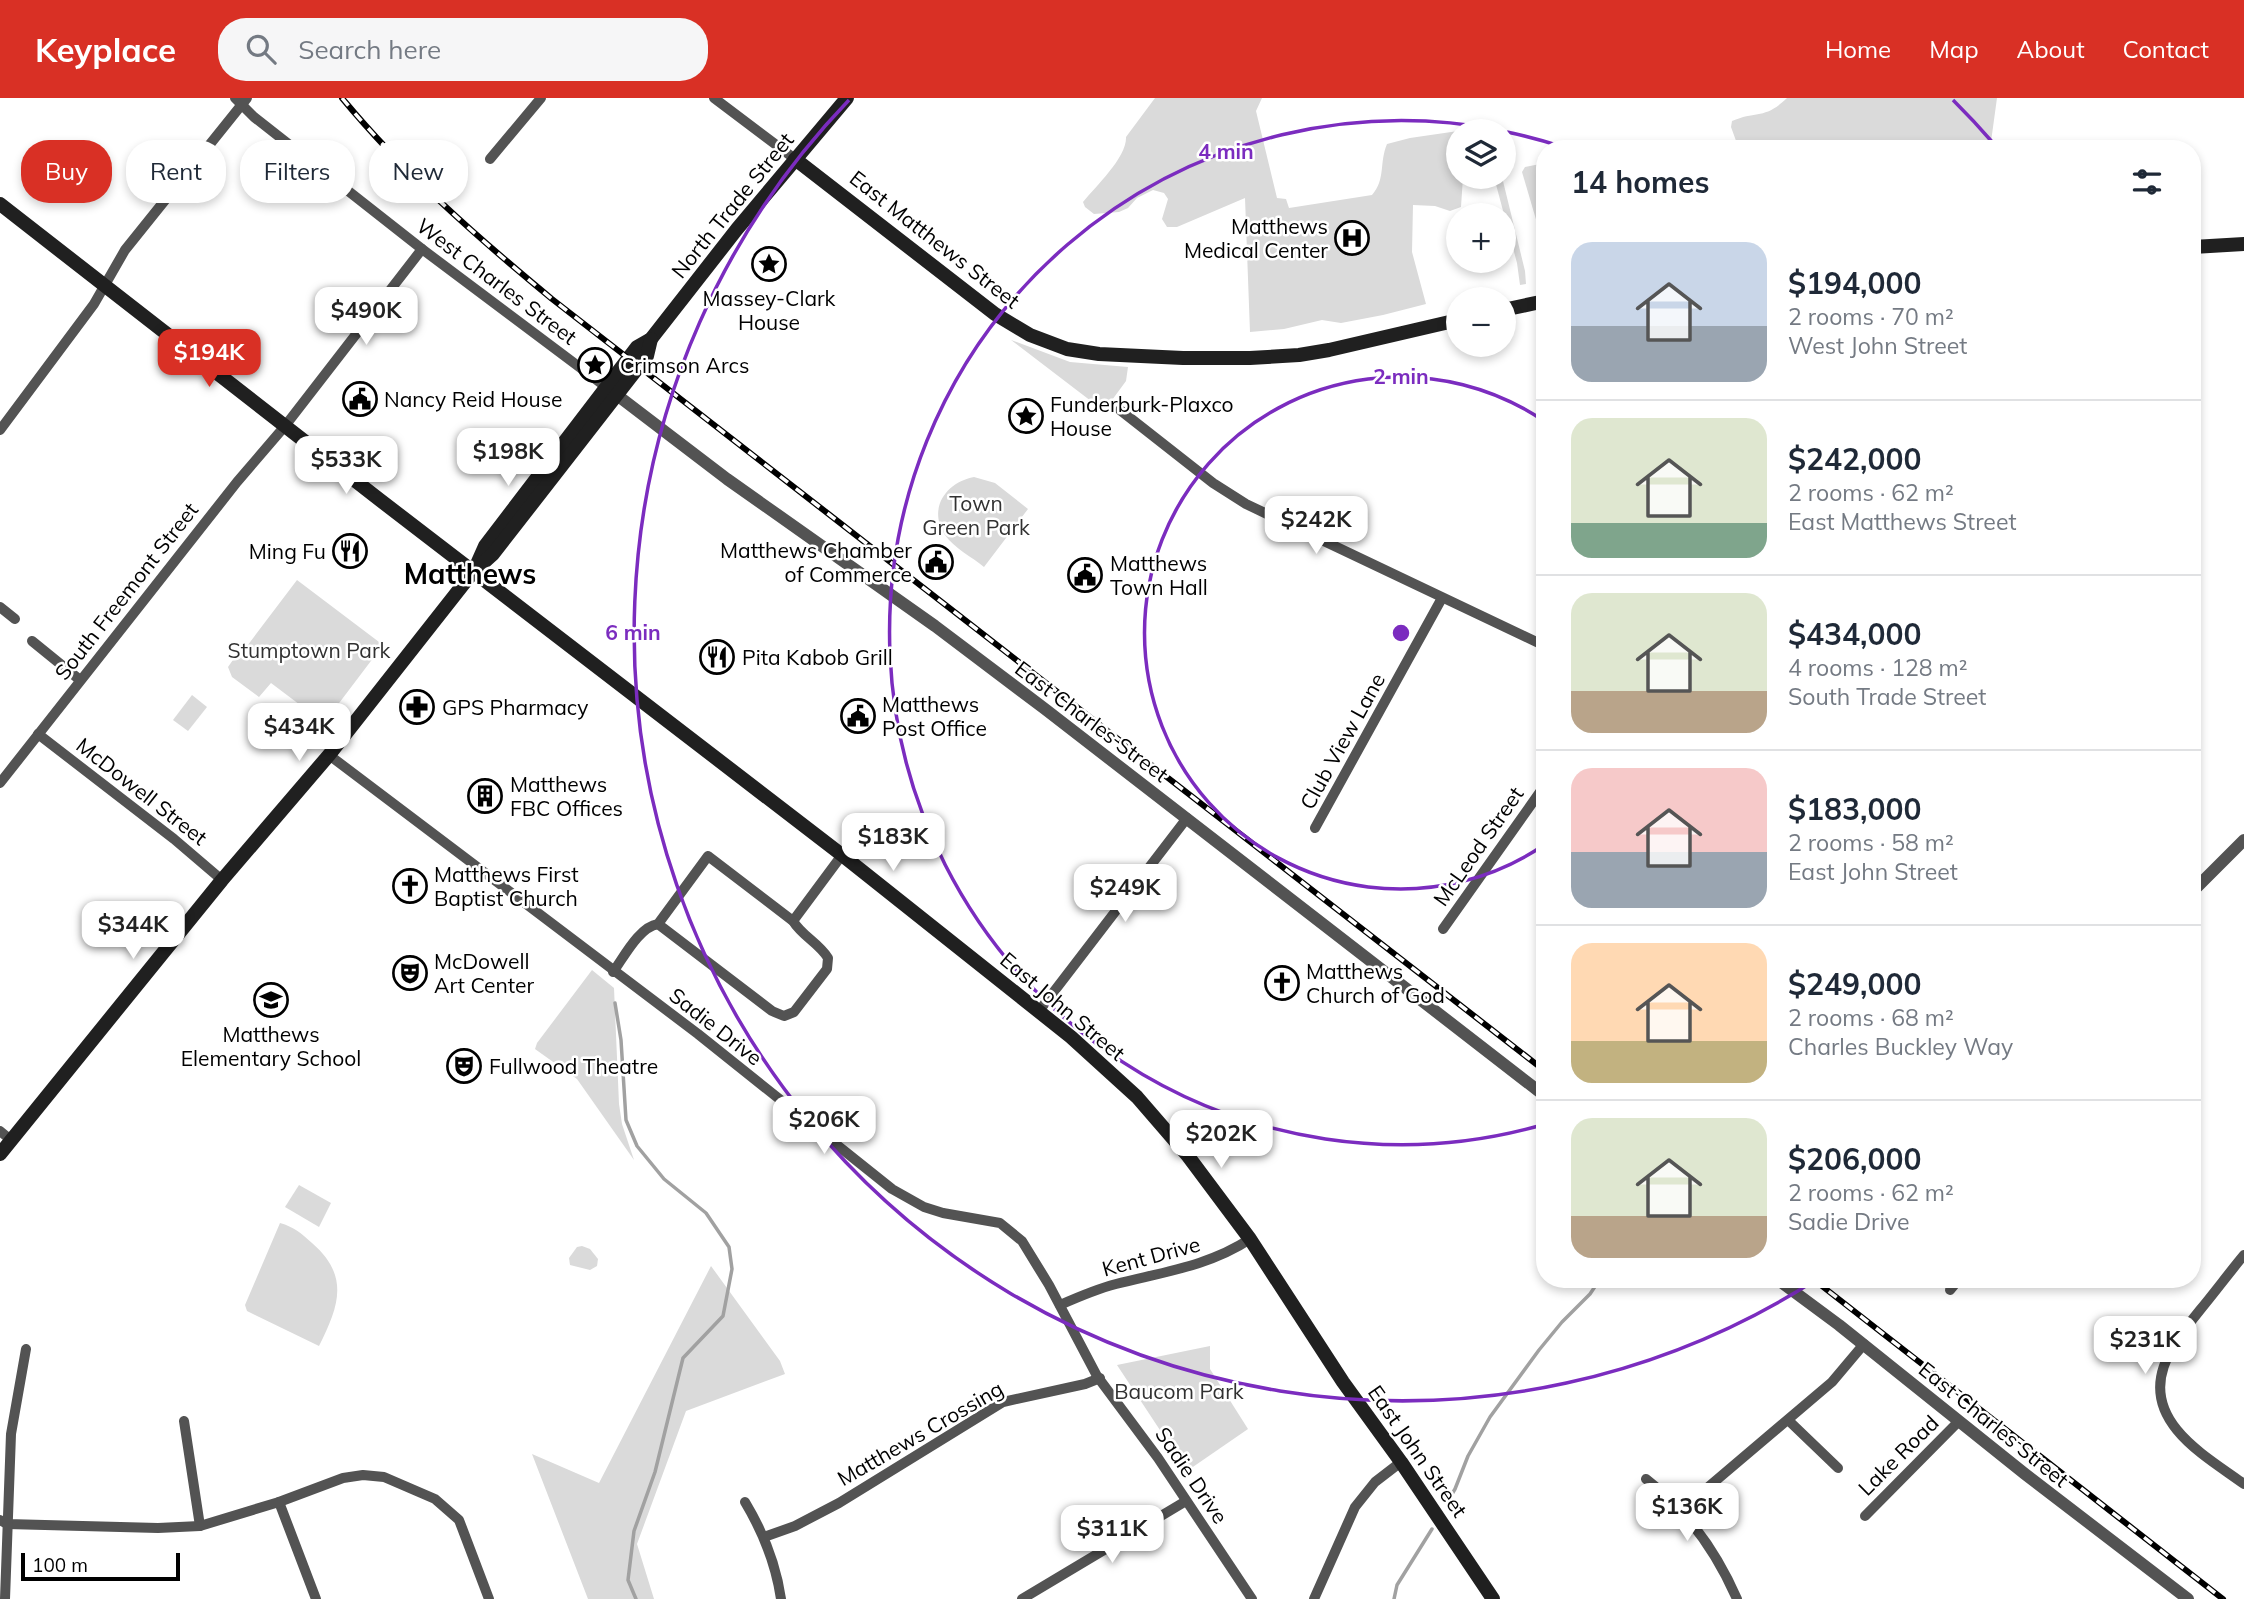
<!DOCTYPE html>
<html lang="en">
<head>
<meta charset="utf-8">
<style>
	:root { --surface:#fff; --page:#f6f6f7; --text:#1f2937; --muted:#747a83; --line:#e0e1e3; --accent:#d93025 }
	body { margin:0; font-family:Mulish,sans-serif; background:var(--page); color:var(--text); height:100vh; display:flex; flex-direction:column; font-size:26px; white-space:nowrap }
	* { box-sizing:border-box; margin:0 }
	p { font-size:23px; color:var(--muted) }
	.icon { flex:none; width:38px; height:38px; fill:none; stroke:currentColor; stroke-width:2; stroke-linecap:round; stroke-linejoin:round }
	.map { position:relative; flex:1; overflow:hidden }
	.sheet { position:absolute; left:1536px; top:42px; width:665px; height:1148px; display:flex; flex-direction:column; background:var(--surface); border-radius:28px; box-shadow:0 4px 10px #0003 }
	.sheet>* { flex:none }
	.banner { position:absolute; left:21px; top:42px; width:665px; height:63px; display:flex; gap:14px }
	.buttons { position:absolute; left:1446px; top:21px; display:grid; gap:14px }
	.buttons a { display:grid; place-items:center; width:70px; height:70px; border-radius:50%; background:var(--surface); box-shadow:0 4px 10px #0003; font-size:35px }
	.scale { position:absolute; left:21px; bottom:18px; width:159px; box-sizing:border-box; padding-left:7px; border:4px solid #000; border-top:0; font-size:19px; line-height:24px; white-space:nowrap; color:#000; -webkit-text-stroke:5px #fff; paint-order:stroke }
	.price { position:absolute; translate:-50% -60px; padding:0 16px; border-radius:14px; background:#fff; color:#222; font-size:23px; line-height:46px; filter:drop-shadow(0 2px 4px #0008) }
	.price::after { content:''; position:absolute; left:50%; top:42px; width:21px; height:16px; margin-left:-10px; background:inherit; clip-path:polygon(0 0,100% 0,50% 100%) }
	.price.selected { background:var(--accent); color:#fff }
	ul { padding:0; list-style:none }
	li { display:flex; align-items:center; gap:21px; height:175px; padding:0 35px }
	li+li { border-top:2px solid var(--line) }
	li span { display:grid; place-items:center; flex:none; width:196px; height:140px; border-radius:21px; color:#555 }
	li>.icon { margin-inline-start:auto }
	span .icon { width:84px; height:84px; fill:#fffc; stroke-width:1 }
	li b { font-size:30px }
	h2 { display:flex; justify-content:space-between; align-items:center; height:84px; padding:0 35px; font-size:30px }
	.pill { padding:0 24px; border-radius:28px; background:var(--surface); box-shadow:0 4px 10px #0003; font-size:24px; line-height:63px }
	.pill.selected { background:var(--accent); color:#fff }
	header { display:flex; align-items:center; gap:42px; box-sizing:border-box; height:98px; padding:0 35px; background:var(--accent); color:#fff }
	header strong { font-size:33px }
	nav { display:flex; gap:38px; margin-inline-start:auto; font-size:24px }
	.search { width:490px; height:63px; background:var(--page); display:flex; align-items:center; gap:18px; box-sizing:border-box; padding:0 24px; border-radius:28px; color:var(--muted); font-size:26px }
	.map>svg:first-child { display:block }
	.green { fill:#dadada }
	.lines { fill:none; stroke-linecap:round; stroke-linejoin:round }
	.stream { stroke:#a1a1a1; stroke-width:3.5 }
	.minor { stroke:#535353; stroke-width:10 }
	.tertiary { stroke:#535353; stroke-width:12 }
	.secondary { stroke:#202020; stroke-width:14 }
	.rail-casing { stroke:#000; stroke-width:6 }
	.rail { stroke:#fff; stroke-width:3.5; stroke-dasharray:10; stroke-linecap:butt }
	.ring { fill:none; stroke:#7b2cbf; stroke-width:3.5 }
	.labels { text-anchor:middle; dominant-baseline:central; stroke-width:5; stroke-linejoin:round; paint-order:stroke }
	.street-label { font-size:21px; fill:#000; stroke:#fff }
	.poi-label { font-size:21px; fill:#000; stroke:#fff; text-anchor:start }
	.park-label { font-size:21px; fill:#313131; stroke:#fff }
	.district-label { font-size:28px; font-weight:bold; fill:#000; stroke:#fff }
	.centre { fill:#7b2cbf; stroke:#fff; stroke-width:3.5 }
	.ring-label { font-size:21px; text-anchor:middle; font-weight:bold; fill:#7b2cbf; stroke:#fff; stroke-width:5; stroke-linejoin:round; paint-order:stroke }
</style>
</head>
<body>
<header>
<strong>Keyplace</strong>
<div class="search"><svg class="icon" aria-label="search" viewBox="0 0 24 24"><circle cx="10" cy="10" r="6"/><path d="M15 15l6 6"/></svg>Search here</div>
<nav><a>Home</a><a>Map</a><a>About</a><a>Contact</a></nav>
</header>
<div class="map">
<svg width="2244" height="1501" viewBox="0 0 2244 1501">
	<rect width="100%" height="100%" fill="#fff"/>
	<!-- green -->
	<g class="green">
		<path d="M1155 0H1262L1256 13 1277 100 1286 101 1289 110 1372 97C1386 81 1379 65 1387 46L1410 40 1458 33V79H1463L1461 109 1450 113 1435 108 1413 107 1412 154 1426 206 1383 217 1341 225 1322 222 1284 231 1250 234 1245 100 1177 129H1167L1162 121 1168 101 1164 95 1153 92 1137 100 1128 110 1119 114 1094 116 1085 109 1083 104C1096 88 1127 59 1126 39Z"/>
		<path d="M1787 0H1997L1990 51H1739L1731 29 1732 23C1757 12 1764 22 1787 0Z"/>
		<polygon points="1545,65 1545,152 1522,74 1525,69"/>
		<polygon points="1494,79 1502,79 1525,173 1526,186 1520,187 1517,165"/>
		<polygon points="1011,242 1070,264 1128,269 1126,283 1104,313"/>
		<path d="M974 379 995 385 1028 411 984 469C972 459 954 450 945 437 927 410 947 384 974 379Z"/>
		<polygon points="297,482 383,547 324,625 271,585 259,599 232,579 228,569 235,559 238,560"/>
		<polygon points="192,597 207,609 188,633 173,622"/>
		<polygon points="592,872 614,890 619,1006 622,1026 634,1062 577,981 535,951 537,945"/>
		<polygon points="299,1087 331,1105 319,1129 285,1109"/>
		<path d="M280 1125C294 1129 301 1135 312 1145 350 1178 339 1208 319 1248L247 1213 245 1207Z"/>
		<polygon points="582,1148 590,1151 598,1161 597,1168 590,1172 570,1167 569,1160 577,1149"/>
		<polygon points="711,1168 780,1263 785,1276 686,1313 637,1446 654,1501 588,1501 532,1356 599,1385"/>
		<polygon points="1210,1248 1210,1271 1248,1331 1187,1373 1117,1267"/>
	</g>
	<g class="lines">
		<!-- stream -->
		<g class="stream">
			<polyline points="615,905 621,942 626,1022 637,1048 664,1081 706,1115 729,1149 732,1171 723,1218 683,1260 655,1374 634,1433 628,1482 636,1501"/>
			<polyline points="1449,1401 1455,1391 1468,1358 1490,1319 1539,1252 1562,1224 1590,1196 1600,1181"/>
			<polyline points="1394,1501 1397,1487 1432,1431"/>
		</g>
		<!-- minor -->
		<g class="minor">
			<polyline points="235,0 254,19 422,151 606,289"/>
			<polyline points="714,0 795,61"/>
			<polyline points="490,61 541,0"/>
			<polyline points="1120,312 1213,385 1246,406 1545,548"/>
			<polyline points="0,332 94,206 125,152 247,0"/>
			<polyline points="0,509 15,521"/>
			<polyline points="32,543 80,582"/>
			<polyline points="38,636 174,741 222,782"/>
			<polyline points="329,657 698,936 892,1091 924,1109 943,1115 1000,1125 1022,1143 1049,1187 1097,1278 1158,1360 1252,1501"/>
			<polyline points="0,685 237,384 285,328 422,151"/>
			<polyline points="1315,730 1442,500"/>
			<polyline points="793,823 842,757"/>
			<polyline points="1443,831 1545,687"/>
			<path d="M613 874C624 859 639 829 658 826L708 758 793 823C802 838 819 845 828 860L827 871 794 914 784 918 772 913 658 826"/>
			<polyline points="1039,913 1187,720"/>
			<polyline points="0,1033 11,1042"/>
			<path d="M2244 1157C2229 1175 2215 1194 2200 1212 2171 1248 2140 1287 2177 1332 2194 1353 2222 1370 2244 1386"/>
			<polyline points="1950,1192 1959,1181"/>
			<path d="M1060 1207C1078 1199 1097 1191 1116 1186 1163 1174 1209 1168 1250 1141"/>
			<polyline points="1788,1322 1838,1370"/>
			<polyline points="184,1323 200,1428"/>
			<path d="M1646 1381C1688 1413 1716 1453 1737 1501"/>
			<polyline points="279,1404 316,1501"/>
			<path d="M745 1404C763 1434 776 1466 781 1501"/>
			<polyline points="1680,1413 1832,1284 1864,1246"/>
			<polyline points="1865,1418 1959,1323"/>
			<polyline points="0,1422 7,1426 158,1430 200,1428 279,1404 343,1380 363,1377 384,1379 435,1401 459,1422 489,1501"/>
			<polyline points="764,1439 795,1428 839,1405 1003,1304 1085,1286 1100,1280"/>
			<polyline points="5,1501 11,1336 26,1251"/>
			<polyline points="1022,1501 1186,1403"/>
			<polyline points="1314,1501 1355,1409 1375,1384 1401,1364"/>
		</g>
		<!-- tertiary -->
		<g class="tertiary">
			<polyline points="609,291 727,381 935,528 1045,611 1545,998"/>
			<polyline points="2193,793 2244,742"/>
			<polyline points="1777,1181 1839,1227 2025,1376 2188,1501"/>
		</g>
		<!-- secondary -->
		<g class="secondary">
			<polyline points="795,61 995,216 1030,237 1067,251 1099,256 1183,260 1250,260 1299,257 1329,252 1458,222"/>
			<polyline points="0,106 380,402 842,757 1071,939 1137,999 1188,1058 1250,1141 1343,1284 1401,1364 1493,1501"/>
			<polyline points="2193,149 2244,146"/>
			<polyline points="1503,212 1545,203"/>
			<polyline points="477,466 485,448 637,249 651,241 737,131 847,0"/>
			<polyline points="0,1056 222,782 329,657 473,474 493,456 647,258 651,241"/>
		</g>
		<!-- rail casing -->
		<g class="rail-casing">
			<g id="rail">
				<path d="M342 0C404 75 477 139 552 201L1545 973"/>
				<polyline points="1813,1181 2223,1501"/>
			</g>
		</g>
		<!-- rail -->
		<use href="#rail" class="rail"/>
	</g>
	<!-- distance rings -->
	<g class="ring">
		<path d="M1544 747A256 256 0 1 1 1544 323"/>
		<path d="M1542 1027A512 512 0 1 1 1499 32M1507 34A512 512 0 0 1 1563 49"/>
		<path d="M1814 1183A768 768 0 0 1 849 2M1953 2A768 768 0 0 1 1994 46"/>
	</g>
	<!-- icons -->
	<defs>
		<g id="hospital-ring" transform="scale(1.75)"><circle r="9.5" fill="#fff" stroke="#000" stroke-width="1.5"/><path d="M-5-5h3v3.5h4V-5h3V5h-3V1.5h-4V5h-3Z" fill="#000"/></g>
		<g id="sight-ring" transform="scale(1.75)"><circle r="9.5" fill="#fff" stroke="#000" stroke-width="1.5"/><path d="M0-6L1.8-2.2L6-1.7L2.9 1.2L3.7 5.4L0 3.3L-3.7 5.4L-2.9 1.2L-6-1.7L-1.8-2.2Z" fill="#000"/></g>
		<g id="civic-ring" transform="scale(1.75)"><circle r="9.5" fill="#fff" stroke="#000" stroke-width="1.5"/><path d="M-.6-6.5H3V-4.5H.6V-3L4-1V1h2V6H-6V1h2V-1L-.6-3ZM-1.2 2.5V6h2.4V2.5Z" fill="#000"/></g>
		<g id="restaurant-ring" transform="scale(1.75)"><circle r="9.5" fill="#fff" stroke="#000" stroke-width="1.5"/><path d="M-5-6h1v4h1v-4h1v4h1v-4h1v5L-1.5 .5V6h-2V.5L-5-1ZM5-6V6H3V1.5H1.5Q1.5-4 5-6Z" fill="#000"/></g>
		<g id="pharmacy-ring" transform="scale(1.75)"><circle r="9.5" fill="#fff" stroke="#000" stroke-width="1.5"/><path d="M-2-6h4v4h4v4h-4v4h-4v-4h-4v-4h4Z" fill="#000"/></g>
		<g id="building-ring" transform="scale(1.75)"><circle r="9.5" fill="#fff" stroke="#000" stroke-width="1.5"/><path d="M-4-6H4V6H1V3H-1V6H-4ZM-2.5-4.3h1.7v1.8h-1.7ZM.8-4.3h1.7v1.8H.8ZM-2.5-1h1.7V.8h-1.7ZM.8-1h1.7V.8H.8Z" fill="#000"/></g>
		<g id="church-ring" transform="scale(1.75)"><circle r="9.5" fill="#fff" stroke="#000" stroke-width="1.5"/><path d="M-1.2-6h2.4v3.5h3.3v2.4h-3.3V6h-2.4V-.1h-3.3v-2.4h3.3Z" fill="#000"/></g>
		<g id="theatre-ring" transform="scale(1.75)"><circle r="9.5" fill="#fff" stroke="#000" stroke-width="1.5"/><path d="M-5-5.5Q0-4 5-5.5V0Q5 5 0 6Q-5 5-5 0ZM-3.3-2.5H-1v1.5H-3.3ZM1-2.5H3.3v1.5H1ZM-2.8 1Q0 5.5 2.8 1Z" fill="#000"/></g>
		<g id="school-ring" transform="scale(1.75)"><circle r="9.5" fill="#fff" stroke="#000" stroke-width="1.5"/><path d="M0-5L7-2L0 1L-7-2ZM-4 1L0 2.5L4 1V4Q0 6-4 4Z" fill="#000"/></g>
	</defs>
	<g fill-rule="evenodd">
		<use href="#hospital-ring" x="1352" y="140"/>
		<use href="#sight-ring" x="769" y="166"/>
		<use href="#sight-ring" x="595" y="267"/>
		<use href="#civic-ring" x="360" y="301"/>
		<use href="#sight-ring" x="1026" y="318"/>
		<use href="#restaurant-ring" x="350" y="453"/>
		<use href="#civic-ring" x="936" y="464"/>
		<use href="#civic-ring" x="1085" y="477"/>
		<use href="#restaurant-ring" x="717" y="559"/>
		<use href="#pharmacy-ring" x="417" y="609"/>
		<use href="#civic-ring" x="858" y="618"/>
		<use href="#building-ring" x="485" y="698"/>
		<use href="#church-ring" x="410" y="788"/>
		<use href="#theatre-ring" x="410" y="875"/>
		<use href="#church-ring" x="1282" y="885"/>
		<use href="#school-ring" x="271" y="902"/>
		<use href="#theatre-ring" x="464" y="968"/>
	</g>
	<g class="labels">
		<!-- street labels -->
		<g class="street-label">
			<text transform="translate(732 107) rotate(-51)">North Trade Street</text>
			<text transform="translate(935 141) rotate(38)">East Matthews Street</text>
			<text transform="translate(497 183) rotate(37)">West Charles Street</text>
			<text transform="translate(126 493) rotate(-52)">South Freemont Street</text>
			<text transform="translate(1092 623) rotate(37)">East Charles Street</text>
			<text transform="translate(1342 643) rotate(-61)">Club View Lane</text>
			<text transform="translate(142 693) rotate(38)">McDowell Street</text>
			<text transform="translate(1478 748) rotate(-55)">McLeod Street</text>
			<text transform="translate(1063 908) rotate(40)">East John Street</text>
			<text transform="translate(716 928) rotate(38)">Sadie Drive</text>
			<text transform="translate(1151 1158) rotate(-15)">Kent Drive</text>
			<text transform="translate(1994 1326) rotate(39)">East Charles Street</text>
			<text transform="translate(920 1335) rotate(-30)">Matthews Crossing</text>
			<text transform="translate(1418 1353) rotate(55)">East John Street</text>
			<text transform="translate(1898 1357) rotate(-45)">Lake Road</text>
			<text transform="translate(1192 1377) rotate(56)">Sadie Drive</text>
		</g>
		<!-- poi labels -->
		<g class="poi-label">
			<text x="1328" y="128" text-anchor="end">Matthews<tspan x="1328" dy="24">Medical Center</tspan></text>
			<text x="769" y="200" text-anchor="middle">Massey-Clark<tspan x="769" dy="24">House</tspan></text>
			<text x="620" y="267">Crimson Arcs</text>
			<text x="384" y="301">Nancy Reid House</text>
			<text x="1050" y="306">Funderburk-Plaxco<tspan x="1050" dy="24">House</tspan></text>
			<text x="912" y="452" text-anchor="end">Matthews Chamber<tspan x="912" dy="24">of Commerce</tspan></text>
			<text x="326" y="453" text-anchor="end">Ming Fu</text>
			<text x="1110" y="465">Matthews<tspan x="1110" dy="24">Town Hall</tspan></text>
			<text x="742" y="559">Pita Kabob Grill</text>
			<text x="882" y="606">Matthews<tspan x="882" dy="24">Post Office</tspan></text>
			<text x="442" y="609">GPS Pharmacy</text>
			<text x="510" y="686">Matthews<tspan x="510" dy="24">FBC Offices</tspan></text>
			<text x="434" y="776">Matthews First<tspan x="434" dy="24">Baptist Church</tspan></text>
			<text x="434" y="863">McDowell<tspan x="434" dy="24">Art Center</tspan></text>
			<text x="1306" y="873">Matthews<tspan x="1306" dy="24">Church of God</tspan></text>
			<text x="271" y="936" text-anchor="middle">Matthews<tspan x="271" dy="24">Elementary School</tspan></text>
			<text x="489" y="968">Fullwood Theatre</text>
		</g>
		<!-- park labels -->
		<g class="park-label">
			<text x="976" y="405">Town<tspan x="976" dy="24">Green Park</tspan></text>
			<text x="309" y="552">Stumptown Park</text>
			<text x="1179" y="1293">Baucom Park</text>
		</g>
		<!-- district labels -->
		<g class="district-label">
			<text x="470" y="475">Matthews</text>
		</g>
	</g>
	<circle cx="1401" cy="535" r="10" class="centre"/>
	<g class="ring-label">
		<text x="1226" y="61">4 min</text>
		<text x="1401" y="286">2 min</text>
		<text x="633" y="542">6 min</text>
	</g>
</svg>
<div class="buttons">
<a><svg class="icon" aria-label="layers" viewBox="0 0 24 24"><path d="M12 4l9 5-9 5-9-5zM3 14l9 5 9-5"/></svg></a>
<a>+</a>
<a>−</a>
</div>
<div class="scale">100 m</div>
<b class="price" style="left:366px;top:249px">$490K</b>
<b class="price selected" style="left:209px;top:291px">$194K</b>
<b class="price" style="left:508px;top:390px">$198K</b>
<b class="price" style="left:346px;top:398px">$533K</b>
<b class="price" style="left:1316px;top:458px">$242K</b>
<b class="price" style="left:299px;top:665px">$434K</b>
<b class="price" style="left:893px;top:775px">$183K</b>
<b class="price" style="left:1125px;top:826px">$249K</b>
<b class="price" style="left:133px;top:863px">$344K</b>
<b class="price" style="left:824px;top:1058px">$206K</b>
<b class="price" style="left:1221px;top:1072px">$202K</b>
<b class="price" style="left:2145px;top:1278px">$231K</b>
<b class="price" style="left:1687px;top:1445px">$136K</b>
<b class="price" style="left:1112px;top:1467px">$311K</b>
<div class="banner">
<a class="pill selected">Buy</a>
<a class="pill">Rent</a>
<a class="pill">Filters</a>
<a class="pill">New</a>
</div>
<section class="sheet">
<h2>14 homes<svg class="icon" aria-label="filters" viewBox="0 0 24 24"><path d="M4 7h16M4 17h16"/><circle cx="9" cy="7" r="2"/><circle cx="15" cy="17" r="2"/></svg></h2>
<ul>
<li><span style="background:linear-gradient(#c9d6e8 60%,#9aa5b1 0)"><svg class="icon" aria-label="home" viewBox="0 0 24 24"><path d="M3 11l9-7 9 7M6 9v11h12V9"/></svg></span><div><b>$194,000</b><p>2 rooms · 70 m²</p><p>West John Street</p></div></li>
<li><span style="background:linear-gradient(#dfe7d0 75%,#7fa58c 0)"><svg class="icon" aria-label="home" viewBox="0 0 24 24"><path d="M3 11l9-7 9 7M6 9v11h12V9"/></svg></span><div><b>$242,000</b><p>2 rooms · 62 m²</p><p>East Matthews Street</p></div></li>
<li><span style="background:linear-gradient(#dfe7d0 70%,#b9a48a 0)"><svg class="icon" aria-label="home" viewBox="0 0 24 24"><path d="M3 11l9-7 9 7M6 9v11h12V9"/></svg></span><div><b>$434,000</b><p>4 rooms · 128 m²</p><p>South Trade Street</p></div></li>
<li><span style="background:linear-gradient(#f6c9c9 60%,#9aa5b1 0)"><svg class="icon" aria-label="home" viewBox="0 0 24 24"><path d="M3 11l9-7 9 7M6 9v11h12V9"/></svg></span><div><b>$183,000</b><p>2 rooms · 58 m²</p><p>East John Street</p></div></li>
<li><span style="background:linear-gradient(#ffd9b3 70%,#c2b280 0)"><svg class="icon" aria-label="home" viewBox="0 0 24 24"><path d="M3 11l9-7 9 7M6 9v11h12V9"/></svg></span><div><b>$249,000</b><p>2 rooms · 68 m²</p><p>Charles Buckley Way</p></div></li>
<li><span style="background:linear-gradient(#dfe7d0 70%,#b9a48a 0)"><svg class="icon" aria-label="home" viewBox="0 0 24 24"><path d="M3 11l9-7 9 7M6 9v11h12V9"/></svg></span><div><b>$206,000</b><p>2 rooms · 62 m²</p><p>Sadie Drive</p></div></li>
</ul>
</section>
</div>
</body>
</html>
